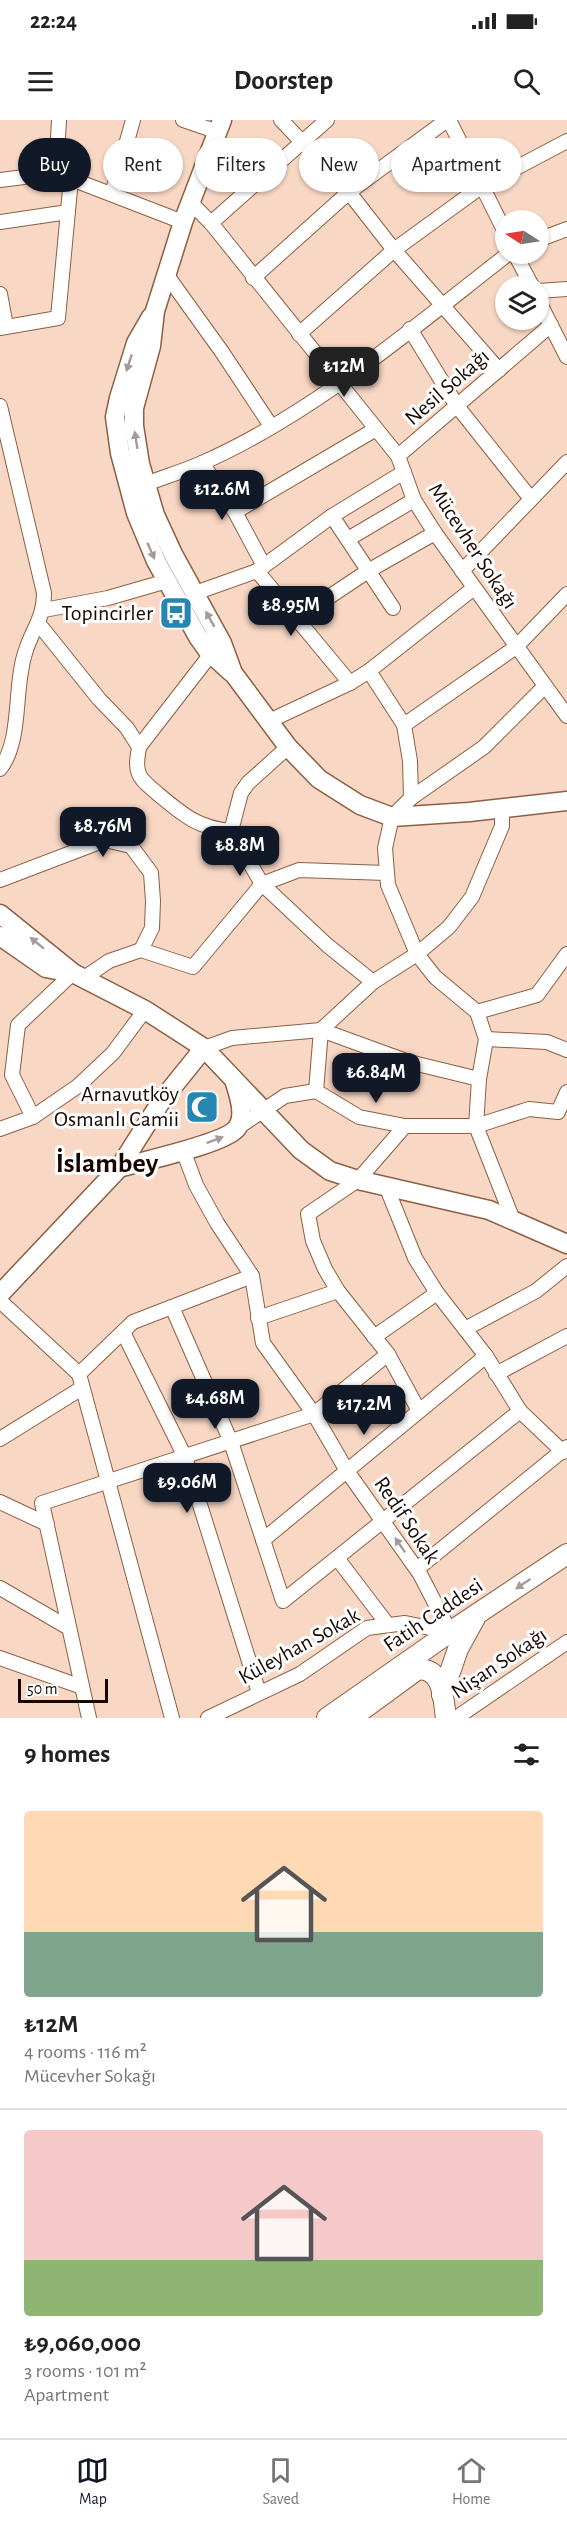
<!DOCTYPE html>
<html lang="en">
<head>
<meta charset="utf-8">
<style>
	:root { --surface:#fff; --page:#f2f2f2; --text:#222; --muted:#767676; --line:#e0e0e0; --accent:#111827 }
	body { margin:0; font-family:"Alegreya Sans",sans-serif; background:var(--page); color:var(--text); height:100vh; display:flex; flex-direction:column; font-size:22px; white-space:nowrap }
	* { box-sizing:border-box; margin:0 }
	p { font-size:20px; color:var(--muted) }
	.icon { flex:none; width:33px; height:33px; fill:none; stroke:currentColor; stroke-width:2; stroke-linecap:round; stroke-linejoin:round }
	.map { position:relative; height:1598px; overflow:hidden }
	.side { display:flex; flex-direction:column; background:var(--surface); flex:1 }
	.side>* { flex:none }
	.top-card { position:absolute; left:18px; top:18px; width:531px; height:54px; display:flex; gap:12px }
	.needle { width:39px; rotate:282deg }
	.tools { position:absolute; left:495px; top:90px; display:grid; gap:12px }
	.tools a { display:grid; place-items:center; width:54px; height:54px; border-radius:50%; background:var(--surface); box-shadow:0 2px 4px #0004; font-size:30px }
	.scale { position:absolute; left:18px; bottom:15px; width:90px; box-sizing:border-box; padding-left:6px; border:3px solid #180701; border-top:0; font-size:16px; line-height:21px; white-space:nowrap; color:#180701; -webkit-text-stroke:4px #fff; paint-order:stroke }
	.price { position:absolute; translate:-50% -51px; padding:0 14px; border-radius:12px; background:var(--accent); color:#fff; font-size:20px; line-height:39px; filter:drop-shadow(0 2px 3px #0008) }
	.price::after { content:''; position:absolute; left:50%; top:36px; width:18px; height:14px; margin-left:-9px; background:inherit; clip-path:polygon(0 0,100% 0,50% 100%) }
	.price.current { background:#222; color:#fff }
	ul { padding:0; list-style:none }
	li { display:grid; align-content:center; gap:12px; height:318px; padding:0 24px }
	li+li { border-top:2px solid var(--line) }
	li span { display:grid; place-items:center; height:186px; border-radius:6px; color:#555 }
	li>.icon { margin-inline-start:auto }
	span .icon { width:108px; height:108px; fill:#fffc; stroke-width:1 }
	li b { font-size:26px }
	h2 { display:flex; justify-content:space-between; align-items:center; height:72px; padding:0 24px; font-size:26px }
	.pill { padding:0 21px; border-radius:27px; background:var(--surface); box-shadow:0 2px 4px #0004; font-size:21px; line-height:54px }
	.pill.current { background:var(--accent); color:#fff }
	.status { display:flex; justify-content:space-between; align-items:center; height:42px; padding:0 30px; background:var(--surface); direction:ltr }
	.status svg { height:16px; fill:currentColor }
	header { display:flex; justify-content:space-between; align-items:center; height:78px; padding:0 24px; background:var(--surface); font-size:27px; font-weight:700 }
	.tab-bar { display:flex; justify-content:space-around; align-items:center; height:84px; border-top:2px solid var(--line); background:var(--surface); font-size:16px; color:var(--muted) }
	.tab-bar a { display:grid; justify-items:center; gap:3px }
	.tab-bar .current { color:var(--accent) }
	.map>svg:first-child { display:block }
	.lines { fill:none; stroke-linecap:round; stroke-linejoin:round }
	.street-casing { stroke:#8d5f42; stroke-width:16 }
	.secondary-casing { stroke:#8d5f42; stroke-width:21 }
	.primary-casing { stroke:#8d5f42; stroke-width:22 }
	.street { stroke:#fff; stroke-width:14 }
	.secondary { stroke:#fff; stroke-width:18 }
	.primary { stroke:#fff; stroke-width:20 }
	.oneway { fill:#a39c99 }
	.labels { text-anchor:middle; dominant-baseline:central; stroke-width:6; stroke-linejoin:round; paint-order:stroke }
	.street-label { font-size:22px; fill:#180701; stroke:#fff }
	.poi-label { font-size:22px; fill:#180701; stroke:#fff; text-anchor:end }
	.district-label { font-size:28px; font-weight:bold; fill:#180701; stroke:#fff }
</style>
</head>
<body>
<div class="status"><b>22:24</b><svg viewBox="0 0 49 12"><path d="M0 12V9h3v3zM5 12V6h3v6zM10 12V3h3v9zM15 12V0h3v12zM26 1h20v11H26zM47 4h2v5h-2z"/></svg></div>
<header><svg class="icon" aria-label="menu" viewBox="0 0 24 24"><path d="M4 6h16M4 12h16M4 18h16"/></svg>Doorstep<svg class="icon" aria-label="search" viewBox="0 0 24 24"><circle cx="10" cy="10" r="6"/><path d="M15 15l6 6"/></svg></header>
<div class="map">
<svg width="567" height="1598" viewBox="0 0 567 1598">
	<rect width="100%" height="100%" fill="#f8d7c4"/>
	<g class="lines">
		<!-- street casing -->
		<g class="street-casing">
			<g id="street">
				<polyline points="183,0 218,12"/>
				<polyline points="281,0 344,66 394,130 499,250"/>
				<polyline points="449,0 506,114"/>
				<polyline points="56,53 59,0"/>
				<polyline points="0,60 56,53 183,102"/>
				<polyline points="112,74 133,0"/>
				<polyline points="190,82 211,103 398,336 414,380 435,413 567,596"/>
				<polyline points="0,102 68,92"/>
				<polyline points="211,103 327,0"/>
				<polyline points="538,120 567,109"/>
				<polyline points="515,134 532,166"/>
				<polyline points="166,154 222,232 271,306"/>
				<polyline points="253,158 349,72 447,0"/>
				<polyline points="538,171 567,169"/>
				<polyline points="0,174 6,206"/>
				<polyline points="538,180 567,237"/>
				<polyline points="0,208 58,198 71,59"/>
				<polyline points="410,209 457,286 531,379"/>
				<polyline points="299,214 394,130 482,66 567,21"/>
				<path d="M0 286 44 473C44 498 33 508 26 530 13 566 23 619 0 649"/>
				<polyline points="398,336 551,205"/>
				<polyline points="202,343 235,392 264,446"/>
				<path d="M146 364C164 357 184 351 202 343 313 294 413 208 508 134"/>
				<polyline points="235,392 376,309"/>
				<polyline points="332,396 393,488"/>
				<polyline points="348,419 414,380"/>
				<polyline points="257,451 350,563"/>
				<polyline points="462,451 567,342"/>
				<polyline points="195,473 257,451 332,396 404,352"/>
				<polyline points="44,490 108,478 167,461"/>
				<polyline points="296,499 368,451 435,413"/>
				<path d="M38 503 99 579 127 608 139 627C138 636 135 645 139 654 142 662 152 668 158 674 183 695 198 708 231 711"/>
				<polyline points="369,551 404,605 410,641 411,678 392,697 385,728 388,765 417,834 435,857 477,892 486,919 479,959 476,1006 513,1100"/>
				<polyline points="267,602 350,563 369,551 474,468"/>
				<polyline points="404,605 516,527 567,474"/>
				<polyline points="139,627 211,534"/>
				<polyline points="288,627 248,663 241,673 231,711 262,764 327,825 373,862"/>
				<polyline points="411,678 484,627 545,566"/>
				<polyline points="0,760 105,720 131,726 151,753 153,781 152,808 141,830"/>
				<polyline points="84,858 109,841 141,830 193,847 262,764 299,750 386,753"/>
				<polyline points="477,892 537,875 567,834"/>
				<polyline points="486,919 547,922 567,930"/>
				<polyline points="204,928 232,918 321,910 373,862 417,834 449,807 472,777 502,706 502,688"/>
				<polyline points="479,959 409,942 321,910 316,971 359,997 405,1006 476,1006 529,989 558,992 567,972"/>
				<polyline points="33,997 12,955 18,905 73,853"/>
				<polyline points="405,1006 358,1060 308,1094 313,1121 325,1149 338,1171 388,1234 419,1291"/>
				<polyline points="237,1008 285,976 316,971"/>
				<polyline points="0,1009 33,997 78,966 113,933 145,890"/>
				<polyline points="183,1030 196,1065 217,1103 252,1156 263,1223 314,1294 347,1351 420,1454 450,1512"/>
				<polyline points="386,1066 415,1138 437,1173 486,1236 520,1291 563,1332"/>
				<polyline points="0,1181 79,1254 172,1598"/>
				<polyline points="172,1187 231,1322 283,1481 520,1291"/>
				<polyline points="258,1198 338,1171"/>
				<polyline points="465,1209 536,1171 567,1146"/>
				<polyline points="123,1212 185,1337 259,1573"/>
				<polyline points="374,1217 437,1173"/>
				<polyline points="79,1254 133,1202 252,1156"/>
				<polyline points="496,1254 567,1216"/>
				<polyline points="0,1319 82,1268"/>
				<polyline points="0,1382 47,1404"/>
				<polyline points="263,1420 486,1236"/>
				<polyline points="337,1438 388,1505"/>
				<polyline points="417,1449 567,1327"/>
				<polyline points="0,1468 69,1508"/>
				<polyline points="0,1538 82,1567"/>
				<polyline points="89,1598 42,1383 314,1294 388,1234"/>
				<polyline points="208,1598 300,1554 367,1508 405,1503 450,1512"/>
				<polyline points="456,1598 567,1522"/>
			</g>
		</g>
		<!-- secondary casing -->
		<g class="secondary-casing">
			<g id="secondary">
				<polyline points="222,0 183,102 155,191 151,226 134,288 134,306 140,344 155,395 173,434 222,523 233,553 288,627 319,659 360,685 392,697 469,692 567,681"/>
				<polyline points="151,197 136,223 119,278 115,297 120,333 136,393 156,441 198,517 208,531 231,552"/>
				<polyline points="0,794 73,853 145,890 204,928 301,1030 330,1051 358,1060 489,1090 567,1124"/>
				<polyline points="0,816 46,848 72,853"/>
				<path d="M119 1048C142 1041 225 1024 237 1008 246 996 239 976 235 963"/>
				<polyline points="0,1174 119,1048 162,980 204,928"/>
			</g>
		</g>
		<!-- primary casing -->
		<g class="primary-casing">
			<g id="primary">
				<polyline points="442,1575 458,1529 475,1498"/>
				<polyline points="327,1598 450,1512 567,1434"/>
				<path d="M351 1598 418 1549C444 1549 443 1578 446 1598"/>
			</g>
		</g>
		<!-- street -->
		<use href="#street" class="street"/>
		<!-- secondary -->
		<use href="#secondary" class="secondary"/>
		<!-- primary -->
		<use href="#primary" class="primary"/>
	</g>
	<!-- one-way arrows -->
	<defs><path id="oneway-solid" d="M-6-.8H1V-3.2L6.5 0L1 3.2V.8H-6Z" transform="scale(1.5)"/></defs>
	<g class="oneway">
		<use href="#oneway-solid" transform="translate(129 243) rotate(108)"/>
		<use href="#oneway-solid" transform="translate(136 320) rotate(-99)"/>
		<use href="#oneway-solid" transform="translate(151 431) rotate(66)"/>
		<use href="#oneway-solid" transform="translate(210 499) rotate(-119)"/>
		<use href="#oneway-solid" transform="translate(37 823) rotate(-141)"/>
		<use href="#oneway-solid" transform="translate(215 1020) rotate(-21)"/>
		<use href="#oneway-solid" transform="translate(400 1425) rotate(-125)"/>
		<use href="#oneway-solid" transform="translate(523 1464) rotate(146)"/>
	</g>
	<!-- icons -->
	<defs>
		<g id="bus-square" transform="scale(1.725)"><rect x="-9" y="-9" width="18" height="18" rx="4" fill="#2486b1" stroke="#fff"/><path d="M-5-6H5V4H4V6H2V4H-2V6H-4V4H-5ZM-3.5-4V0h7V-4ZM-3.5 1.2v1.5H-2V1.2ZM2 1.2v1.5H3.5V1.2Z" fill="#fff"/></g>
		<g id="mosque-square" transform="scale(1.725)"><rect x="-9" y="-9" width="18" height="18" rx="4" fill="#2486b1" stroke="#fff"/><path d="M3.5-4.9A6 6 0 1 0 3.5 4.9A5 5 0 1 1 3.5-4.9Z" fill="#fff"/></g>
	</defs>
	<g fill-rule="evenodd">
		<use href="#bus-square" x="176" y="493"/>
		<use href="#mosque-square" x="202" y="987"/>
	</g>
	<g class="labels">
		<!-- street labels -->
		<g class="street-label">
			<text transform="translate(447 267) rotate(-41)">Nesil Sokağı</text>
			<text transform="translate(473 426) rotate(57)">Mücevher Sokağı</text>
			<text transform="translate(407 1400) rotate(56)">Redif Sokak</text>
			<text transform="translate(433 1495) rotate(-34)">Fatih Caddesi</text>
			<text transform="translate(299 1526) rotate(-29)">Küleyhan Sokak</text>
			<text transform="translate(499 1543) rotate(-34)">Nişan Sokağı</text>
		</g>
		<!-- poi labels -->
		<g class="poi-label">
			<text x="153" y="493">Topincirler</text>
			<text x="179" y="974">Arnavutköy<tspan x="179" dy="25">Osmanlı Camii</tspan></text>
		</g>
		<!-- district labels -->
		<g class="district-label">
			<text x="107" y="1044">İslambey</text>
		</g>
	</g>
</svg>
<div class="tools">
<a><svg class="needle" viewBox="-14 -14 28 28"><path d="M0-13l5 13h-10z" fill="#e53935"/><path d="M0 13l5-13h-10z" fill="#767676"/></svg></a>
<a><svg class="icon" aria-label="layers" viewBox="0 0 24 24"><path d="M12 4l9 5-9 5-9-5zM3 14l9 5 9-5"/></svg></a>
</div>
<div class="scale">50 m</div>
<b class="price current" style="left:344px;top:278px">₺12M</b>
<b class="price" style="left:222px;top:401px">₺12.6M</b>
<b class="price" style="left:291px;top:517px">₺8.95M</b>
<b class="price" style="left:103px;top:738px">₺8.76M</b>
<b class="price" style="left:240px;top:757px">₺8.8M</b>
<b class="price" style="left:376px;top:984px">₺6.84M</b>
<b class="price" style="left:215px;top:1310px">₺4.68M</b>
<b class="price" style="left:364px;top:1316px">₺17.2M</b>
<b class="price" style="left:187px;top:1394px">₺9.06M</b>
<div class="top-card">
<a class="pill current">Buy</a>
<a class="pill">Rent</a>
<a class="pill">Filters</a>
<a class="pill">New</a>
<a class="pill">Apartment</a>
</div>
</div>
<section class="side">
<h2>9 homes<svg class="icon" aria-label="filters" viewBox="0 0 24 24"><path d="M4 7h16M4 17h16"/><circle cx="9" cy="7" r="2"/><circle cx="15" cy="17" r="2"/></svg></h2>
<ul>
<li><span style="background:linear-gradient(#ffd9b3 65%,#7fa58c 0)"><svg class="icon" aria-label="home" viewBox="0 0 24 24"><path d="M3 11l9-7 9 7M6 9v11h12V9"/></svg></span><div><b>₺12M</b><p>4 rooms · 116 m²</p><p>Mücevher Sokağı</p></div></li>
<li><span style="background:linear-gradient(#f6c9c9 70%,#8fb573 0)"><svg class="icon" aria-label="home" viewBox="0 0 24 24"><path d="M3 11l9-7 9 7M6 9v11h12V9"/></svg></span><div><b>₺9,060,000</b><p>3 rooms · 101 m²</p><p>Apartment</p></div></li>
</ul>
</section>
<nav class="tab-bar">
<a class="current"><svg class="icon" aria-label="map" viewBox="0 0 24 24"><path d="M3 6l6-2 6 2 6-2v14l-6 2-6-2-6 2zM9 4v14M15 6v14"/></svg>Map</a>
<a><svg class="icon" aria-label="saved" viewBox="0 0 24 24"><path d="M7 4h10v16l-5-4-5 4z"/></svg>Saved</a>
<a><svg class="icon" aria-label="home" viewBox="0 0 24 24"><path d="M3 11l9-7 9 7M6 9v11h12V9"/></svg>Home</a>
</nav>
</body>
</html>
